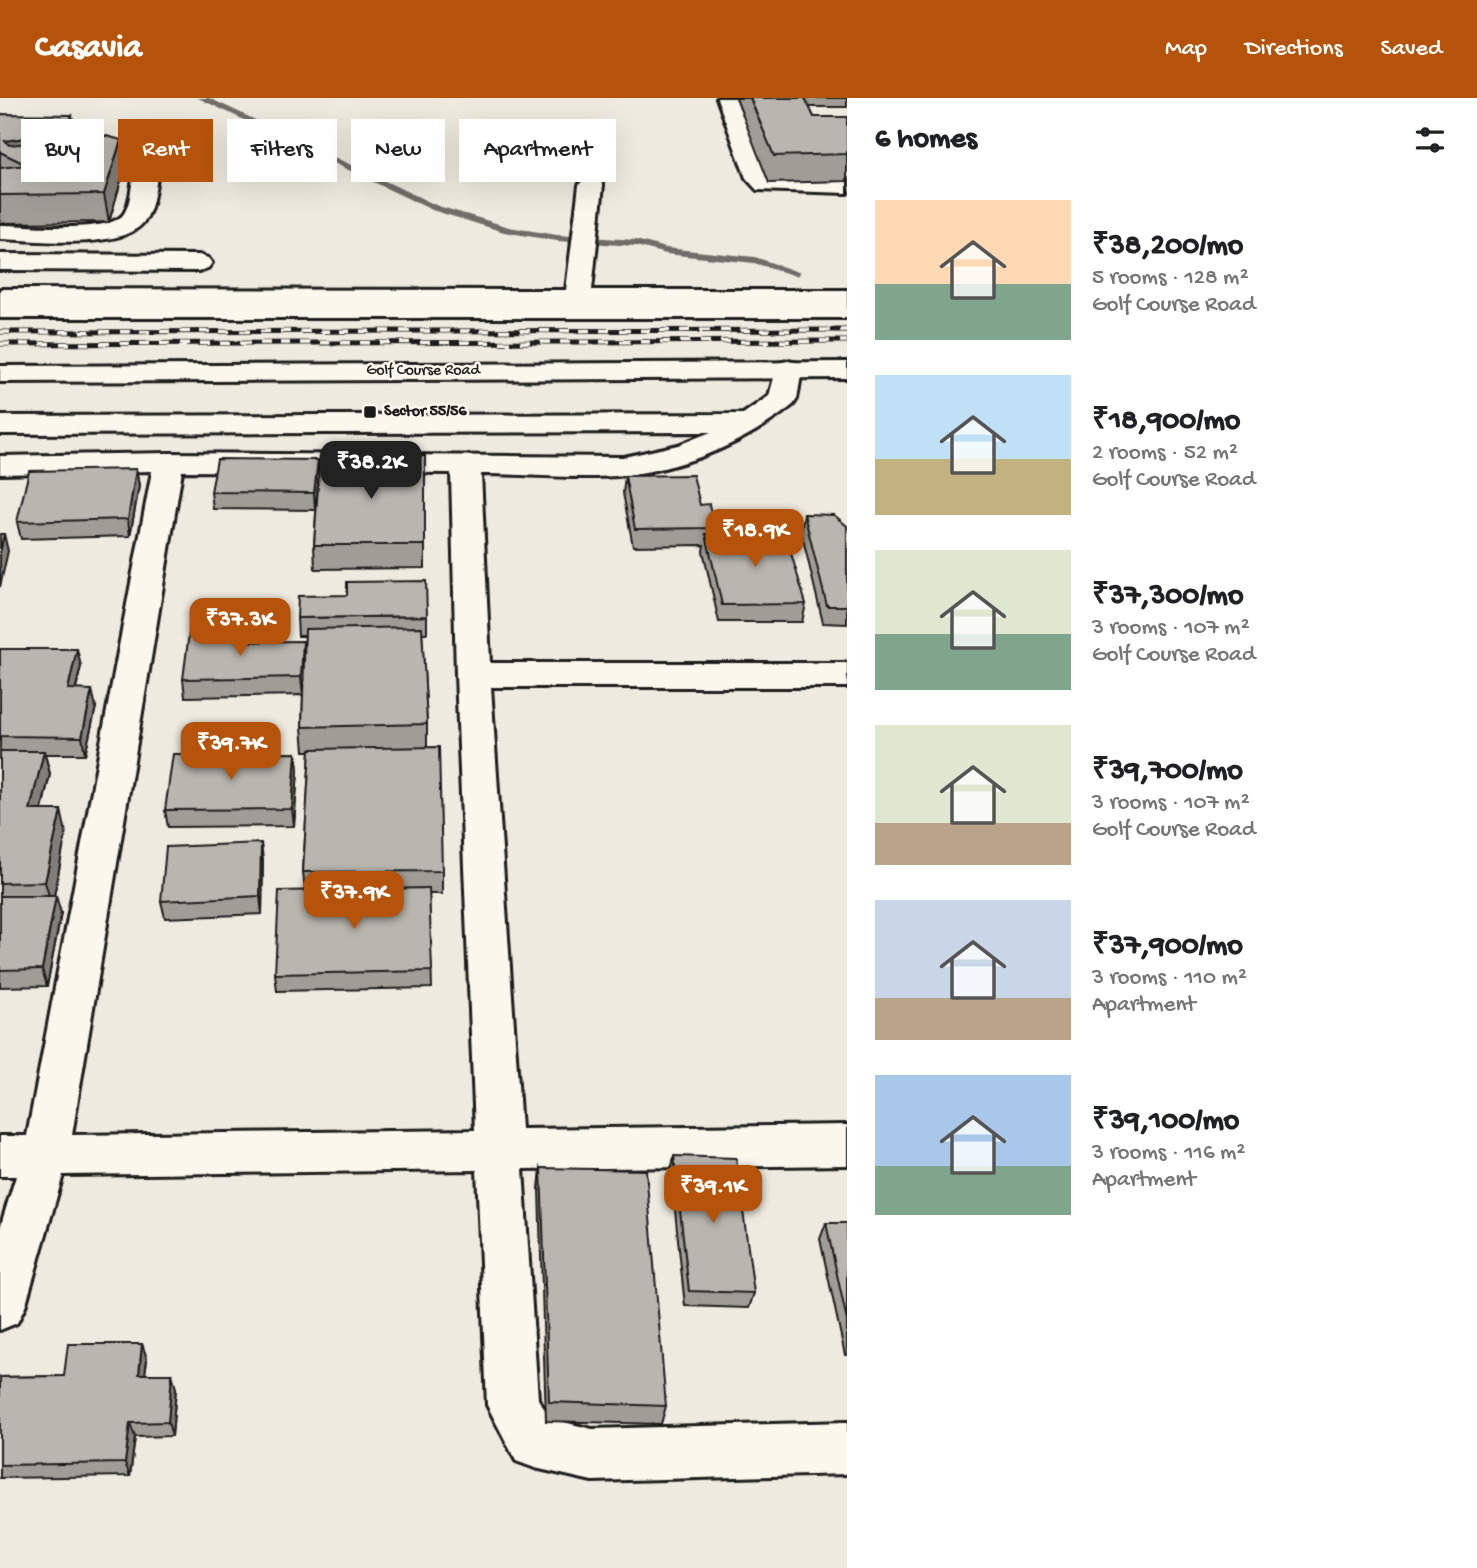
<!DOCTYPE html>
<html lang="en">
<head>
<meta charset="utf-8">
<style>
	:root { --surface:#fff; --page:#f2f2f2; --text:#202124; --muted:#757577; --accent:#b45309 }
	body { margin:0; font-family:"Gochi Hand",sans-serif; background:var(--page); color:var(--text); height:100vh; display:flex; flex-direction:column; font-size:26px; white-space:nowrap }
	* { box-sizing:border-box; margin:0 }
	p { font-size:23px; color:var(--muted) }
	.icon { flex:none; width:38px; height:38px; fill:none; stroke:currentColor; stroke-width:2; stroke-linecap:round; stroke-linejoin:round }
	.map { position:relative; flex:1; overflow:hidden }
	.sheet { display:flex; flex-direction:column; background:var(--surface); width:630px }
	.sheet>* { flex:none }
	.top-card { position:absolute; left:21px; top:21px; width:665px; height:63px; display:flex; gap:14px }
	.price { position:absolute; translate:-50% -60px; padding:0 16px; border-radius:14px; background:var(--accent); color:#fff; font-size:23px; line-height:46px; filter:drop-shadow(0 2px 4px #0008) }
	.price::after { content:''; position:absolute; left:50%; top:42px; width:21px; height:16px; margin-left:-10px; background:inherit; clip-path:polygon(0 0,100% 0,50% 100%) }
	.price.current { background:#222; color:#fff }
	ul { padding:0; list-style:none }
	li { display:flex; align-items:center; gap:21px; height:175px; padding:0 28px }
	li span { display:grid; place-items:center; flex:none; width:196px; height:140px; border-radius:0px; color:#555 }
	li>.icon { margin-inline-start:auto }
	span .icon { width:84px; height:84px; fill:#fffc; stroke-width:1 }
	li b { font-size:30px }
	h2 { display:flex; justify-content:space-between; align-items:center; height:84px; padding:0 28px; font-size:30px }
	.pill { padding:0 24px; border-radius:0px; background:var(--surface); box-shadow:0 7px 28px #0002; font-size:24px; line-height:63px }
	.pill.current { background:var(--accent); color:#fff }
	header { display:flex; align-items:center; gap:42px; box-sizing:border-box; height:98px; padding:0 35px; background:var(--accent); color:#fff }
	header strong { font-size:33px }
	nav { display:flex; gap:38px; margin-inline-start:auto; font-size:24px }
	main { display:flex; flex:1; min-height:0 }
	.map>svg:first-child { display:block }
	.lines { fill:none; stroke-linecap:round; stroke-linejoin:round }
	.stream { fill:#6f6d69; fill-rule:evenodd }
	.minor-casing { stroke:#1c1c1c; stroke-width:6 }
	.major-casing { stroke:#1c1c1c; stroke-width:6 }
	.minor { fill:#fbf7ec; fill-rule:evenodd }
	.major { fill:#fbf7ec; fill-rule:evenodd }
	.rail-casing { stroke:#1c1c1c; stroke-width:5 }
	.rail { stroke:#fbf7ec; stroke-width:3.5; stroke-dasharray:10; stroke-linecap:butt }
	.wall { fill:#9f9d96; stroke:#1c1c1c; stroke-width:2 }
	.shaded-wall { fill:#827f7a; stroke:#1c1c1c; stroke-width:2 }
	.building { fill:#b9b6af; stroke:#1c1c1c; stroke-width:2 }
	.poi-dot { fill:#1c1c1c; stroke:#fbf7ec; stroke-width:2.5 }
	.labels { text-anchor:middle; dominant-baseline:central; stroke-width:5; stroke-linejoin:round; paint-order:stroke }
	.far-street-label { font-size:16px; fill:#1c1c1c; stroke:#fbf7ec }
	.far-poi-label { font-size:16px; font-weight:bold; fill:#1c1c1c; stroke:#fbf7ec; text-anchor:start }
</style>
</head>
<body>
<header>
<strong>Casavia</strong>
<nav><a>Map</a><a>Directions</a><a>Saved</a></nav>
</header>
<main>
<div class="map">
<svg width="847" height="1470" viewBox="0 0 847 1470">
	<rect width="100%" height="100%" fill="#eeeadf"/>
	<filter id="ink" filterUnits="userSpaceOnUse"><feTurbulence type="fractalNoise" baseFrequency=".0143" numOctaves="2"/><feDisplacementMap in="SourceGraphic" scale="14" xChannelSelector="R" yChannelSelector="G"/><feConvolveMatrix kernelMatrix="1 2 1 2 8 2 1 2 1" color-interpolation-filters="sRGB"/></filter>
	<g filter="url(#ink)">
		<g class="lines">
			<!-- stream -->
			<polygon class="stream" points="198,0 209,0 438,108 509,129 557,137 636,142 666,150 755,159 801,175 796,178 754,165 666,156 636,148 557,143 504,134 432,112"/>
			<!-- minor casing -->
			<g class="minor-casing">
				<g id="minor">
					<polygon points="717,0 739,0 771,80 847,81 847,95 757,92 746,80"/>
					<path d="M146 68 154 70 158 75C154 92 154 114 141 127 116 152 33 142 0 141V127C25 127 107 136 123 117 131 107 131 87 134 75L138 70Z"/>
					<polygon points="591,80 599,82 603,87 592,192 847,192 847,208 591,208 586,218 568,218 564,208 0,207 0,191 566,192 579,87 583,82"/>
					<polygon points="0,156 199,157 208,160 212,165 208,170 199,173 0,172"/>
					<path d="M788 263 798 265 802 271 797 301 793 307C745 345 688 369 627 377 581 382 527 376 481 376L490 565H847V589H491L521 1031 847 1027V1067L523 1071 538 1301 551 1321 592 1331 847 1324V1376L592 1383 535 1370 516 1363 487 1307 477 1072 63 1077 25 1209 17 1225 0 1232V1130L16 1078H0V1038H27L152 373 0 376V358L169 355 624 359 678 347 711 334 0 336V318L743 316 769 298 778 265ZM182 373 451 375 456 577 475 1032 72 1037Z"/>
				</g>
			</g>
			<!-- major casing -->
			<g class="major-casing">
				<g id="major">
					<rect x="0" y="204" width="847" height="16"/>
					<polygon points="847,264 847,280 0,284 0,268"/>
				</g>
			</g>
			<!-- minor -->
			<use href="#minor" class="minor"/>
			<!-- major -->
			<use href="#major" class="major"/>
			<!-- rail casing -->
			<g class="rail-casing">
				<g id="rail">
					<polyline points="0,234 847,232"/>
					<polyline points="0,246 847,243"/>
				</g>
			</g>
			<!-- rail -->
			<use href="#rail" class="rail"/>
		</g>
		<!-- wall -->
		<g class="wall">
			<polygon points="736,0 847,0 847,9 809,9 814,19 847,19 847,83 769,85"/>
			<polygon points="0,16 75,40 125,69 109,124 0,125"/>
			<polygon points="425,358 425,470 315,471 314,447 318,384 315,412 213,411 211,394 318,362 319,377"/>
			<polygon points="136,371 139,388 130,438 21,441 17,424"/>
			<polygon points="625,378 700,407 714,430 713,436 806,506 802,524 719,524 703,453 704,447 633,448 623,395"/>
			<polygon points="804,416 847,428 847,526 823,525 801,433"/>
			<polygon points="427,518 427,535 422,535 427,626 427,650 442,773 442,796 429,796 432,890 277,893 275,876 305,792 303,774 310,653 304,653 302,629 303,597 185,599 183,581 238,534 239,544 304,554 305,538 298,538 297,520"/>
			<polygon points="0,551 81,568 76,591 96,609 85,656 45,656 50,676 42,712 66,735 54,798 61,815 47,888 0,889"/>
			<polygon points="296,655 298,672 294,728 168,729 165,712"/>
			<polygon points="263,762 262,816 165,820 161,803"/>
			<polygon points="674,1058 754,1195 749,1210 685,1208 671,1074"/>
			<polygon points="541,1070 666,1308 661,1326 546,1323 539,1091"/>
			<polygon points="826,1125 847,1125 847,1257 845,1257 820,1141"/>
			<polygon points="142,1246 147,1261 145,1276 176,1290 172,1338 135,1339 130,1378 0,1380 0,1279 64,1278"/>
		</g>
		<!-- shaded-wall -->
		<g class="shaded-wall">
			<polygon points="72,17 76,44 70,61 27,68 5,43"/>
			<polygon points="121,42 125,69 109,124 104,96"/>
			<polygon points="318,362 319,379 315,412 314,395"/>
			<polygon points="136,371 139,388 130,438 128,421"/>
			<polygon points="4,436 8,453 0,489 0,454"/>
			<polygon points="303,543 305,561 303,597 301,579"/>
			<polygon points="77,551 81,568 71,609 68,591"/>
			<polygon points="92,592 96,609 85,656 82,639"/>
			<polygon points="44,653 50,676 36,735 30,712"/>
			<polygon points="296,655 298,672 294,728 292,711"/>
			<polygon points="61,712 66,735 52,808 45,784"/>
			<polygon points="261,745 263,762 262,816 260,798"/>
			<polygon points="56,798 61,815 47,888 42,871"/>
			<polygon points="142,1246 147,1261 143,1291 139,1276"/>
			<polygon points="172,1276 176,1290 172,1338 168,1324"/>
			<polygon points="130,1325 135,1339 130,1378 125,1365"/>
		</g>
		<!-- building -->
		<g class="building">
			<polygon points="750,0 805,0 814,19 847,19 847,56 774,58"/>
			<polygon points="0,16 72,17 66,34 5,43 9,47 29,45 53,55 67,52 75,40 103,37 121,42 104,96 0,97 0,70 27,67 0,54"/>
			<polygon points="320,358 425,358 425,447 314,447"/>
			<polygon points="217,361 318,362 314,395 211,394"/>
			<polygon points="136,371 128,421 17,424 29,373"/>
			<polygon points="693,377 700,407 709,406 714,430 635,431 625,378"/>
			<polygon points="804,416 834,417 847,428 847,508 827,508"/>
			<polygon points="785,435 806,506 722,507 706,436"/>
			<polygon points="0,436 4,436 0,454"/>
			<polygon points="426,483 427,518 297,520 298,498 347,497 347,484"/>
			<polygon points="422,529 427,626 302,629 305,531"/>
			<polygon points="238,534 237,544 303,543 301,579 183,581 189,535"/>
			<polygon points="0,551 77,551 68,591 92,592 82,639 0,638"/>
			<polygon points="439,649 442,773 303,774 310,651"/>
			<polygon points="0,653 44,653 30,712 61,712 45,784 0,785"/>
			<polygon points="296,655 292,711 165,712 173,656"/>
			<polygon points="261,745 260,798 161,803 166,749"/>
			<polygon points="429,790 432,873 275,876 279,793"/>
			<polygon points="0,798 56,798 42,871 0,872"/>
			<polygon points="674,1058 736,1060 754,1195 689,1193"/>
			<polygon points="541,1070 646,1072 666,1308 549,1304"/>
			<polygon points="826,1125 847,1125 847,1223"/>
			<polygon points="68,1246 142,1246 139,1276 172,1276 168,1324 130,1325 125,1365 0,1367 0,1279 64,1278"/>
		</g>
	</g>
	<!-- markers -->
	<rect class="poi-dot" x="363" y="307" width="14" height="14" rx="3.5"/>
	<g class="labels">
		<!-- far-street labels -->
		<g class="far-street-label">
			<text x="423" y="273">Golf Course Road</text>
		</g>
		<!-- far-poi labels -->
		<g class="far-poi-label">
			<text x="384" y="314">Sector 55/56</text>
		</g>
	</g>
</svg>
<b class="price current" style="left:371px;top:403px">₹38.2K</b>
<b class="price" style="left:755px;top:471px">₹18.9K</b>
<b class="price" style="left:240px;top:560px">₹37.3K</b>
<b class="price" style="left:231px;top:684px">₹39.7K</b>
<b class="price" style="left:354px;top:833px">₹37.9K</b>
<b class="price" style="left:713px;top:1127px">₹39.1K</b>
<div class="top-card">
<a class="pill">Buy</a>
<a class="pill current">Rent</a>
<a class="pill">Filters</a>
<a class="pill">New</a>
<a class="pill">Apartment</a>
</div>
</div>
<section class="sheet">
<h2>6 homes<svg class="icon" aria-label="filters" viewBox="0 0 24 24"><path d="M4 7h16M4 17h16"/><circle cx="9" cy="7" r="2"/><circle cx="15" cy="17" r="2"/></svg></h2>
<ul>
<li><span style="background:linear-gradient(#ffd9b3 60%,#7fa58c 0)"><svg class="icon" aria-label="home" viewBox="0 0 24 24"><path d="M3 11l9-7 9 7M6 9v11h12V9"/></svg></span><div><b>₹38,200/mo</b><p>5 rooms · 128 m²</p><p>Golf Course Road</p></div></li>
<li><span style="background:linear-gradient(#bfe0f5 60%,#c2b280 0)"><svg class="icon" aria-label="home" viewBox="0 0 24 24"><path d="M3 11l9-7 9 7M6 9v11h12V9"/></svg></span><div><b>₹18,900/mo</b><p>2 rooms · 52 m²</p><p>Golf Course Road</p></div></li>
<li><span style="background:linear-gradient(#dfe7d0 60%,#7fa58c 0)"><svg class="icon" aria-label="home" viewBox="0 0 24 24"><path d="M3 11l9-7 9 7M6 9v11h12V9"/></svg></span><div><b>₹37,300/mo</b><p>3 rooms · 107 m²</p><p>Golf Course Road</p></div></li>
<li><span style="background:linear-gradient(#dfe7d0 70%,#b9a48a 0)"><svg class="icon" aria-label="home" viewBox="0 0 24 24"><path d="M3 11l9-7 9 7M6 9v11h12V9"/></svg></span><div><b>₹39,700/mo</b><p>3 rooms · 107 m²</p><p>Golf Course Road</p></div></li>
<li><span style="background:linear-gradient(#c9d6e8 70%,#b9a48a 0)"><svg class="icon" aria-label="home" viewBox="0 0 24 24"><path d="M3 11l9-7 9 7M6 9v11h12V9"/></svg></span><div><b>₹37,900/mo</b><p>3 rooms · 110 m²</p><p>Apartment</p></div></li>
<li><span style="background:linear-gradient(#a9c7e8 65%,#7fa58c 0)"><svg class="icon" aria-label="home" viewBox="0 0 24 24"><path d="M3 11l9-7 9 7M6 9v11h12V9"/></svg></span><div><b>₹39,100/mo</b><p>3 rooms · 116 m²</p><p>Apartment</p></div></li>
</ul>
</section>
</main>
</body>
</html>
